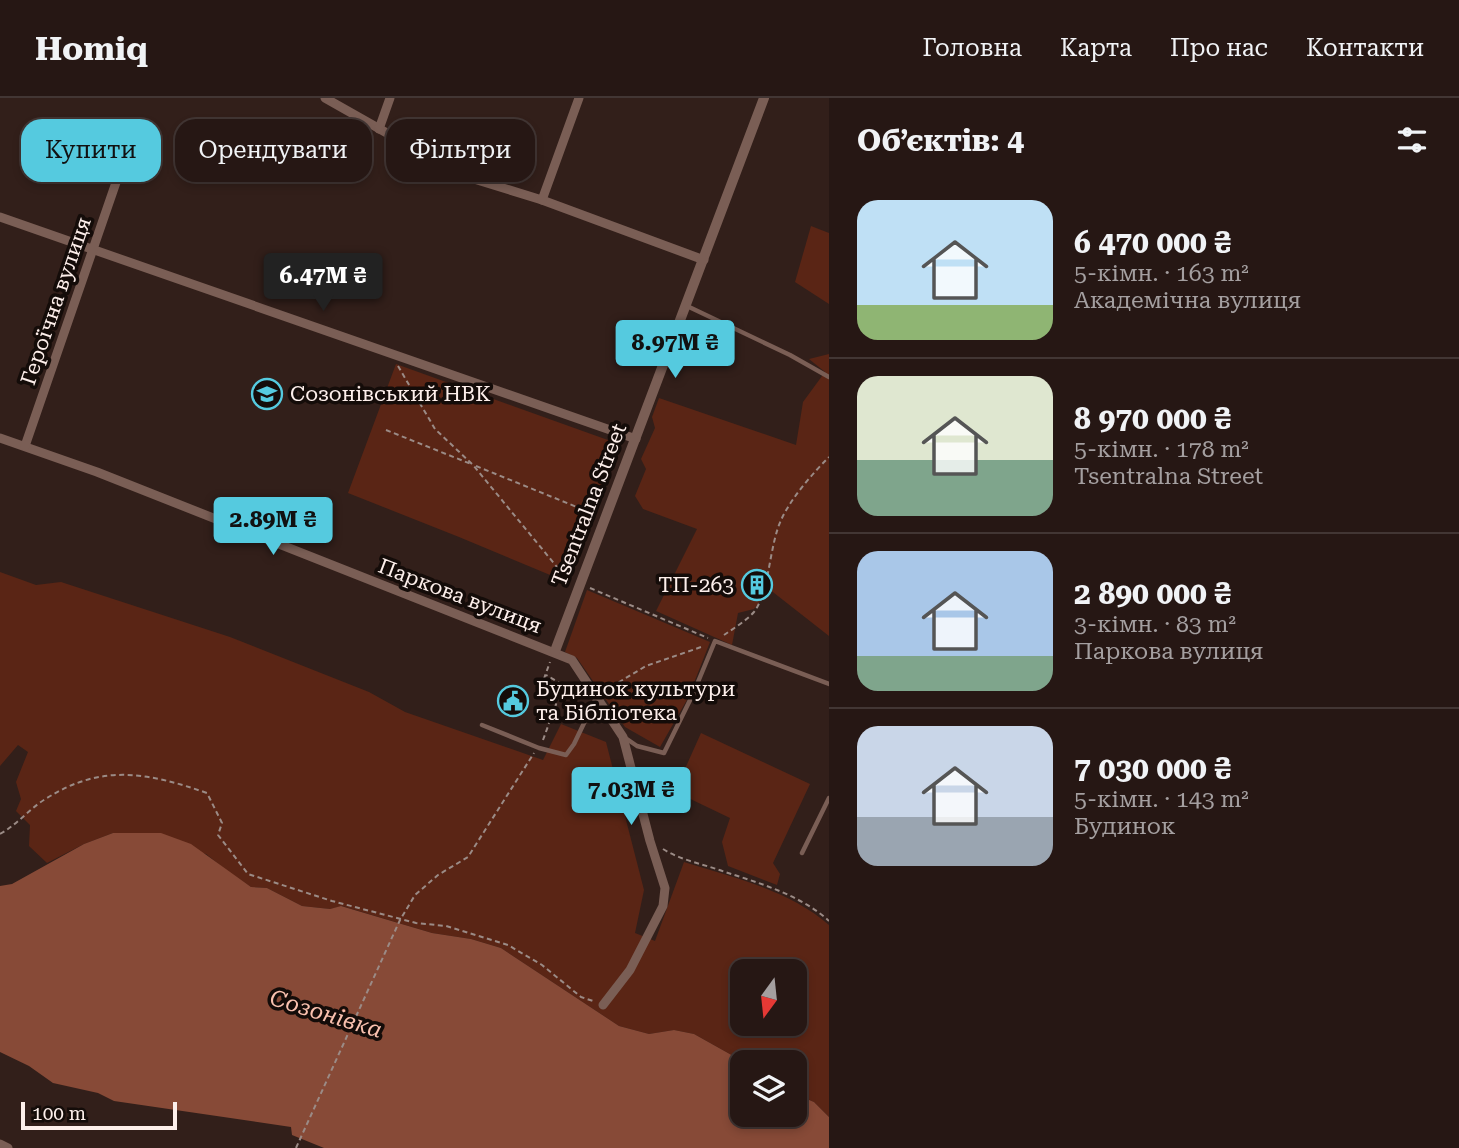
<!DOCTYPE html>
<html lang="uk">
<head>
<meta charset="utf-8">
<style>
	:root { --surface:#261714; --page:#322422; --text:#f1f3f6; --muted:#a49fa0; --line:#423634; --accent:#55cadf }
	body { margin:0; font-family:"Roboto Serif",serif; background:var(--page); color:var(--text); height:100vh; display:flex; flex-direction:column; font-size:26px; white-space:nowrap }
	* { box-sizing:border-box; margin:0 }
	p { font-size:23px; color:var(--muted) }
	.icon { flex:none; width:38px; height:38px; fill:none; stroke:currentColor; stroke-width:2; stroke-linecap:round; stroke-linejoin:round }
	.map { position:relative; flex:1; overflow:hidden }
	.panel { display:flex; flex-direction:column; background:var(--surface); width:630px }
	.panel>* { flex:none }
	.hud { position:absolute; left:21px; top:21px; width:665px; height:63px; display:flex; gap:14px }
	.needle { width:46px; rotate:195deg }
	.controls { position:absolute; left:730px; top:861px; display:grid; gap:14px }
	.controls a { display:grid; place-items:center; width:77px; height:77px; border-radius:14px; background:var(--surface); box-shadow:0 4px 10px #0003,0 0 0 2px var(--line); font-size:35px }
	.scale { position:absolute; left:21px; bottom:18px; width:156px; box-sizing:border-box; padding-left:7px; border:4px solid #fdefeb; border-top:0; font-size:19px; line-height:24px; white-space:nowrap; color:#fdefeb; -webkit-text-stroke:5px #140c09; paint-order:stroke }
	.price { position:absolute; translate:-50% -60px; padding:0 16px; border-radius:7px; background:var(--accent); color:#111; font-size:23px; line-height:46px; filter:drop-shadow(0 2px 4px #0008) }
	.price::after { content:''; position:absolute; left:50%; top:42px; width:21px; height:16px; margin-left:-10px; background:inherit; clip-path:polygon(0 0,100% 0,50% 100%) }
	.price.selected { background:#222; color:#fff }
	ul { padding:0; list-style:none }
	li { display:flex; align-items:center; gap:21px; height:175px; padding:0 28px }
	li+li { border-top:2px solid var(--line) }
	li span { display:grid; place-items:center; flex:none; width:196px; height:140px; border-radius:21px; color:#555 }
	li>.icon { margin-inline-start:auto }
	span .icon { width:84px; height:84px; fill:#fffc; stroke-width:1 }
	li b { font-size:30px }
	h2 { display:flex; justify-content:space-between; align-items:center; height:84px; padding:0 28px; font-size:30px }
	.tag { padding:0 24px; border-radius:21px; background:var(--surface); box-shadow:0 4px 10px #0003,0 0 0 2px var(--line); font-size:24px; line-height:63px }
	.tag.selected { background:var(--accent); color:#111 }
	header { display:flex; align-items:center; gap:42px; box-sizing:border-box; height:98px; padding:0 35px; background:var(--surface); border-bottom:2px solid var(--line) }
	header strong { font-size:33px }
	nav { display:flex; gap:38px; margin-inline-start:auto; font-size:24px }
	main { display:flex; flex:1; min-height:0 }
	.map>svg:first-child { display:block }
	.green { fill:#5a2515; fill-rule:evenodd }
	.water { fill:#874a37 }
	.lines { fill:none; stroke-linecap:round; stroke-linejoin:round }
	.path { stroke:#9b8b86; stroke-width:2; stroke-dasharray:5 3.5; stroke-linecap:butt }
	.service { stroke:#7a5e55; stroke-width:4.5 }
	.minor { stroke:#7a5e55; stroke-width:9 }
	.tertiary { stroke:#7a5e55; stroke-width:10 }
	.labels { text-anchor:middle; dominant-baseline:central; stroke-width:7; stroke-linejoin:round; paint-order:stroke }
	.street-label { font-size:21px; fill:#fdefeb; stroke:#140c09 }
	.poi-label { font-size:21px; fill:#fdefeb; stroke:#140c09; text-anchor:start }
	.water-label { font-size:23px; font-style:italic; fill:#fac1af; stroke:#140c09 }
</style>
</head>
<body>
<header>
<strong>Homiq</strong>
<nav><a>Головна</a><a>Карта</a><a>Про нас</a><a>Контакти</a></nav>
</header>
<main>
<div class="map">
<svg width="829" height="1050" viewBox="0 0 829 1050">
	<rect width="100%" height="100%" fill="#321f1a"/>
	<!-- green -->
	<g class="green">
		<polygon points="811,128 829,135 829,206 795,184"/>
		<polygon points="829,256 829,538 769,491 754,511 738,515 732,547 656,513 697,431 643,411 635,398 646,371 641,361 655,330 652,319 659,300 796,347 803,304 825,274 809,261"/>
		<polygon points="396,266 619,346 567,484 459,439 348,395"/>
		<path d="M0 474 36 487 61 484 230 539 369 594 405 614 543 662 561 626 606 644 644 792 635 835 655 843 684 764C733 779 790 793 829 827V1019L814 1004 795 996 794 964H744L694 936 674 932 649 936 619 928 501 850 471 841 432 835 342 808 330 811 302 808 267 790 251 789 226 772 206 756 113 735 84 746 47 765 29 748 30 727 16 713 21 701 16 684 28 654 18 647 0 668ZM742 873H794V926H742Z"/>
		<polygon points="587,492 710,544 688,600 660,649 625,629 577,560 565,554"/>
		<polygon points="701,635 810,686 773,765 780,776 777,787 728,768 722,744 730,720 680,696 672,678 684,673"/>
	</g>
	<!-- water -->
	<polygon class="water" points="113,735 161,735 191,746 251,789 267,790 302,808 330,811 341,808 432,835 471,841 501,850 619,928 649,936 674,932 694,936 744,964 742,1017 794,1017 795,996 814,1004 829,1019 829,1050 324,1050 292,1037 291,1029 114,1003 98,995 53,985 29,968 0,954 0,788 12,786 84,746"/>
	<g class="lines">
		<!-- path -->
		<g class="path">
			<polyline points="398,268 435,331 473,367 557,469 570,479"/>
			<polyline points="386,332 471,366"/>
			<polyline points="476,368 594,416"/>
			<polyline points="590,490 708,540"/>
			<path d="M724 537C734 530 746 523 754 514 770 493 769 446 782 420 792 399 813 375 829 359"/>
			<polyline points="541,589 550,564"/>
			<polyline points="604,593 646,568 704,548"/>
			<polyline points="543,642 563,587 546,577"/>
			<path d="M0 736C18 726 30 710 47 700 103 665 149 675 207 695L222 725 218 737 248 776 332 803 416 825 446 828 508 847 542 867 581 899 593 903"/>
			<path d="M663 751C682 763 704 766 725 774 760 785 802 798 829 823"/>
			<polyline points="296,1050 400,822 415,797 438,777 468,759 534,655"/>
		</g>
		<!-- service -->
		<g class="service">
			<polyline points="687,208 790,257 829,279"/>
			<polyline points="482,627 539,650 566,657 574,646 597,598"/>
			<polyline points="624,639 637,648 664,655 693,596 715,543 829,586"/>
			<polyline points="802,755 829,700"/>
		</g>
		<!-- minor -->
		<g class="minor">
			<polyline points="325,0 461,77 542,102 704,162"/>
			<polyline points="379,31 390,0"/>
			<polyline points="542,102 579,0"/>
			<polyline points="0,119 636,341"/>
			<polyline points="0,340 97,374 572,562 623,639 650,743 665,790 663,808 630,872 603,907"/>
			<polyline points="25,348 121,70"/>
			<polyline points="0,1046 8,1050"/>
		</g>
		<!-- tertiary -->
		<polyline class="tertiary" points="555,553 764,0"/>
	</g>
	<!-- icons -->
	<defs>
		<g id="school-ring" transform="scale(1.575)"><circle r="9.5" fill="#140c09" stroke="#55cadf" stroke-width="1.5"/><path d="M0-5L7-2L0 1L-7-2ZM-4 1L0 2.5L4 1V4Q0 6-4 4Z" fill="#55cadf"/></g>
		<g id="building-ring" transform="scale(1.575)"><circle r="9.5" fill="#140c09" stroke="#55cadf" stroke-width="1.5"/><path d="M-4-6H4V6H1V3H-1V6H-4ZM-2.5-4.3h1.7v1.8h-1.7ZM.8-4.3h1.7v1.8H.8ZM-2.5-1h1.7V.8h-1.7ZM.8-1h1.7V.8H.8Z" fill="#55cadf"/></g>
		<g id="civic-ring" transform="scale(1.575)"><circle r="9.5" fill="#140c09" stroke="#55cadf" stroke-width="1.5"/><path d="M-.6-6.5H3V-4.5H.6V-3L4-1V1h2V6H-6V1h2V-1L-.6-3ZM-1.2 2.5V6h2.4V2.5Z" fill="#55cadf"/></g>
	</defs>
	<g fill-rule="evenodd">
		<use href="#school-ring" x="267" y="296"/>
		<use href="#building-ring" x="757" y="487"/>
		<use href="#civic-ring" x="513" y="603"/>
	</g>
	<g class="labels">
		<!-- street labels -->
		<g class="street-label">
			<text transform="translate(56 203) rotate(-71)">Героїчна вулиця</text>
			<text transform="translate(589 407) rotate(-69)">Tsentralna Street</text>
			<text transform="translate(460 498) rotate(21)">Паркова вулиця</text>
		</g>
		<!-- poi labels -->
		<g class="poi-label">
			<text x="290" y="296">Созонівський НВК</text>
			<text x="734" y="487" text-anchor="end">ТП-263</text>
			<text x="536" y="591">Будинок культури<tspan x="536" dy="24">та Бібліотека</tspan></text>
		</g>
		<!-- water labels -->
		<g class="water-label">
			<text transform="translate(326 916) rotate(17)">Созонівка</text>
		</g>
	</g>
</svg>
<div class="controls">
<a><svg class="needle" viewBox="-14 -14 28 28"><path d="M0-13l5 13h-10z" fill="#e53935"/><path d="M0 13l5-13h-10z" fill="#a49fa0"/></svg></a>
<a><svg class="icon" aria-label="layers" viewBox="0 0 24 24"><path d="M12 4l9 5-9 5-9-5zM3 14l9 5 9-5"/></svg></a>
</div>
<div class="scale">100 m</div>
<b class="price selected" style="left:323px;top:215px">6.47M ₴</b>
<b class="price" style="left:675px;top:282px">8.97M ₴</b>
<b class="price" style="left:273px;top:459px">2.89M ₴</b>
<b class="price" style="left:631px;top:729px">7.03M ₴</b>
<div class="hud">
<a class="tag selected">Купити</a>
<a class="tag">Орендувати</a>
<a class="tag">Фільтри</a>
</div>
</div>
<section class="panel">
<h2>Об’єктів: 4<svg class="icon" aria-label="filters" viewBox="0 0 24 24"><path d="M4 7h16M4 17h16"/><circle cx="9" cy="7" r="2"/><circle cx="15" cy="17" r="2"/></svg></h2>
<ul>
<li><span style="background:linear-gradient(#bfe0f5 75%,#8fb573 0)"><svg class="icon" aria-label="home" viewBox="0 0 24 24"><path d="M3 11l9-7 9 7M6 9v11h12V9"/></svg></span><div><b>6 470 000 ₴</b><p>5-кімн. · 163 m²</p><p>Академічна вулиця</p></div></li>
<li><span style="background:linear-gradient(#dfe7d0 60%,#7fa58c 0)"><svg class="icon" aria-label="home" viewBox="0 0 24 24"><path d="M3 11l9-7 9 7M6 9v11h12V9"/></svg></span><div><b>8 970 000 ₴</b><p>5-кімн. · 178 m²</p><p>Tsentralna Street</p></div></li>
<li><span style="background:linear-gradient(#a9c7e8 75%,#7fa58c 0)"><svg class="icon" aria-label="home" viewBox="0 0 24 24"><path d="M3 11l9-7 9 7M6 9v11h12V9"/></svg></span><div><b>2 890 000 ₴</b><p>3-кімн. · 83 m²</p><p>Паркова вулиця</p></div></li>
<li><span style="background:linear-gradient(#c9d6e8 65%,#9aa5b1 0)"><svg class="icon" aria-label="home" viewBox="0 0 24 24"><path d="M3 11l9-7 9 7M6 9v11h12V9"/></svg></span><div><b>7 030 000 ₴</b><p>5-кімн. · 143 m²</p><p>Будинок</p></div></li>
</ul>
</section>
</main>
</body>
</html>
